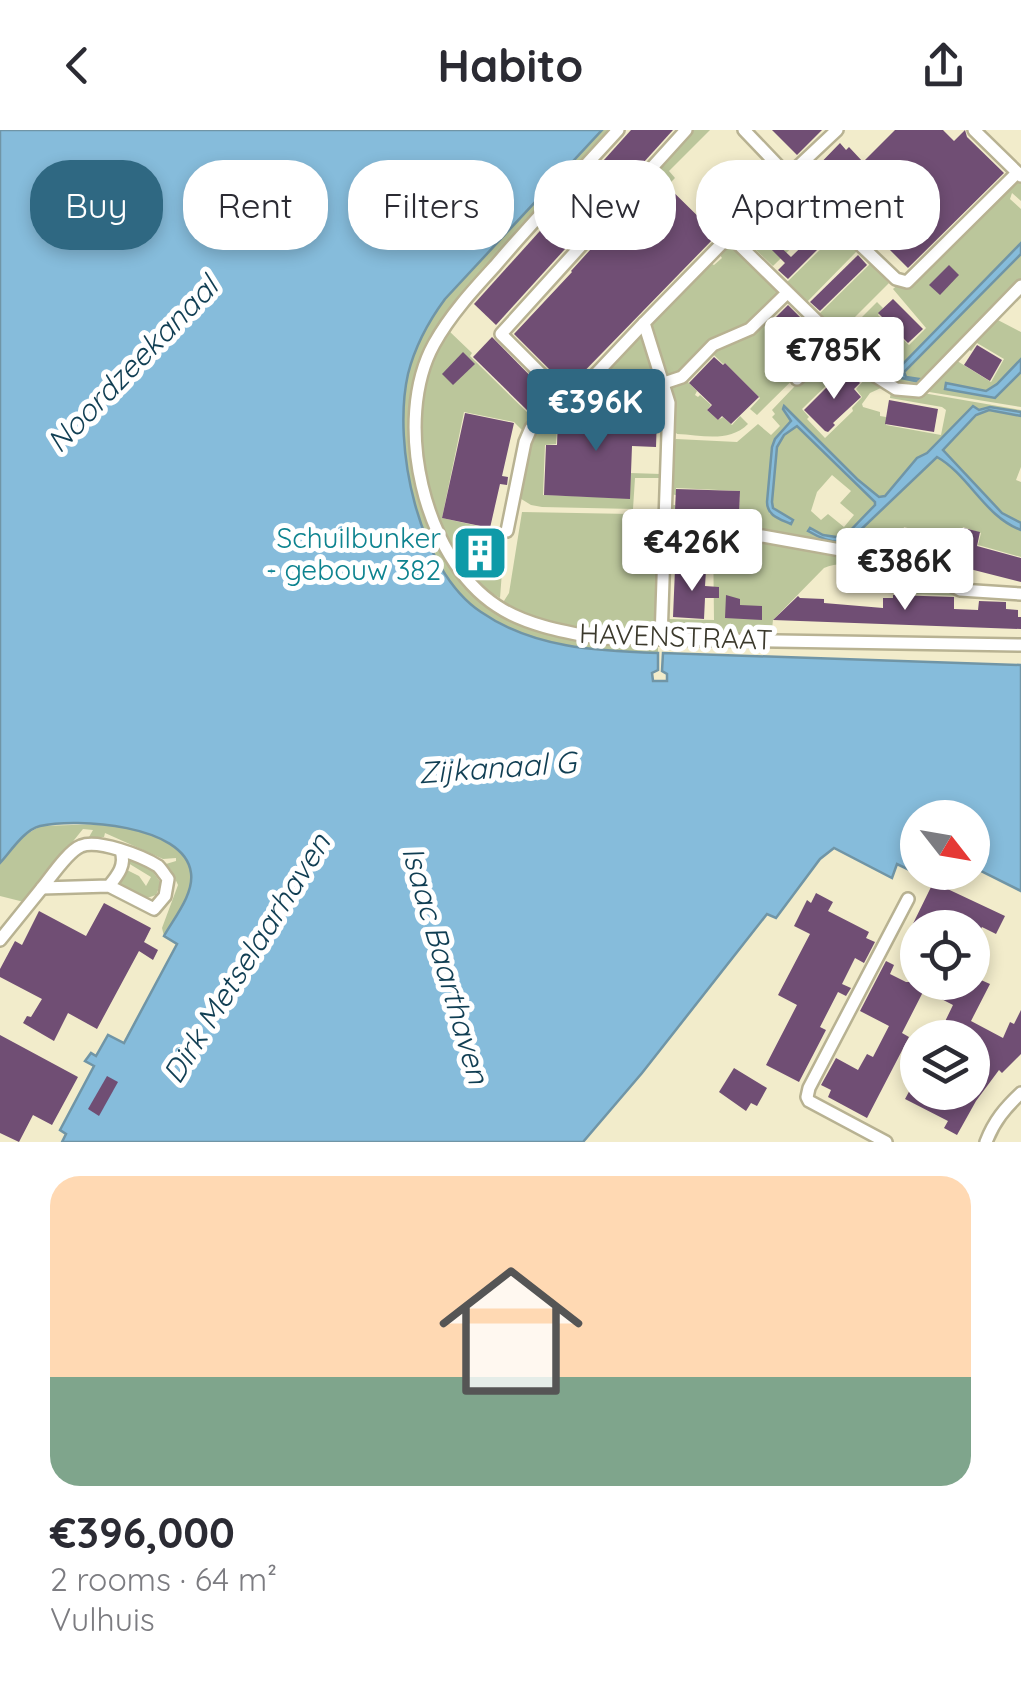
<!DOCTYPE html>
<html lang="en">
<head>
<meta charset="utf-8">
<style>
	:root { --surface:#fff; --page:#f2f2f3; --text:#2b2b33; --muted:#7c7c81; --accent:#2f6882 }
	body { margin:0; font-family:Quicksand,sans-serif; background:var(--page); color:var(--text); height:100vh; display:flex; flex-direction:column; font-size:38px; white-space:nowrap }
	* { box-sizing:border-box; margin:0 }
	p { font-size:32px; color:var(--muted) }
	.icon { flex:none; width:55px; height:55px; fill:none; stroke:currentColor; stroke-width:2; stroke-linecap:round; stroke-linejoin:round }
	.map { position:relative; height:1012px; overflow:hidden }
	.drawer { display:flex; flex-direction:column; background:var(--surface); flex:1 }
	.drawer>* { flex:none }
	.hud { position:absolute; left:30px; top:30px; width:962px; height:90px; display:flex; gap:20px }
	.needle { width:65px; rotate:121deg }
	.controls { position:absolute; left:900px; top:670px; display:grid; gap:20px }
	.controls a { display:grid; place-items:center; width:90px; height:90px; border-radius:50%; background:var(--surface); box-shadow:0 5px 15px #0003; font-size:50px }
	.price { position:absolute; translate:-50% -85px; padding:0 22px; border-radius:10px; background:#fff; color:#222; font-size:32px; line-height:65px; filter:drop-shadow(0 2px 5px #0008) }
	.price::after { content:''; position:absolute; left:50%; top:60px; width:30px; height:22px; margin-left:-15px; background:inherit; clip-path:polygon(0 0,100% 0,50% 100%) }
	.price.current { background:var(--accent); color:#fff }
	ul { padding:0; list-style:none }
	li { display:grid; align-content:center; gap:20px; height:530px; padding:0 50px }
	li span { display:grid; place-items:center; height:310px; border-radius:30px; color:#555 }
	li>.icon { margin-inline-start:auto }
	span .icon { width:180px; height:180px; fill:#fffc; stroke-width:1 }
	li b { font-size:42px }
	.pill { padding:0 35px; border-radius:40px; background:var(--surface); box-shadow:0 5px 15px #0003; font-size:35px; line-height:90px }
	.pill.current { background:var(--accent); color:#fff }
	header { display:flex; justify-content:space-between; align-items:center; height:130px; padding:0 50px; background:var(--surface); font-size:45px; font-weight:800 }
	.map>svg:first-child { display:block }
	.green { fill:#bbc69b; fill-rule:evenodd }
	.water { fill:#86bcdb; stroke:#7095a6; stroke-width:2.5 }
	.building { fill:#704e74 }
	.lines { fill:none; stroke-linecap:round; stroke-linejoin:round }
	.street-casing { stroke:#b8b292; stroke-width:16 }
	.street { stroke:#fff; stroke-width:11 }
	.labels { text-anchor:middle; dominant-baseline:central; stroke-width:10; stroke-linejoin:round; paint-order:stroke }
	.culture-label { font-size:28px; fill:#0d838f; stroke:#fff; text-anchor:end }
	.street-label { font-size:28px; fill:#3b392c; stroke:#fff }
	.water-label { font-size:30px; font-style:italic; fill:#103e53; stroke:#fff }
</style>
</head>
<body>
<header><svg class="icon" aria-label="back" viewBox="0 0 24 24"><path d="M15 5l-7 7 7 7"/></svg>Habito<svg class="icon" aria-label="share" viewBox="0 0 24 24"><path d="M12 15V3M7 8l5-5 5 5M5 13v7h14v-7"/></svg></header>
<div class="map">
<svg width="1021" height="1012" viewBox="0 0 1021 1012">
	<rect width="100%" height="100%" fill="#f2eccb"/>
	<!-- green -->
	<g class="green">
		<path d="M602 0H616L452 183 414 267 430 387 469 457 548 498 658 512V523C597 521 533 518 481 482 418 440 392 315 408 244 415 216 428 192 445 169Z"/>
		<polygon points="691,0 710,0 669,41 675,48 669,54 656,44 665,34 662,31"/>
		<polygon points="1018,48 1021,51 1021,71 1012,63 1010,69 1021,79 1021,113 896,241 896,247 919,249 906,247 903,244 1021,124 1021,153 918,259 897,257 881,246 896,231 896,227 881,212 883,209 878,204 875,206 859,190 877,172 883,178 878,185 909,215 926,198 893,159"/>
		<polygon points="795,52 826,84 773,136 741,106"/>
		<polygon points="838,102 857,121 804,175 784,155"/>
		<polygon points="728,117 737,118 783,163 748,197 679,245 666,249 651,196 712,134 714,135 722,128 720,125"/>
		<polygon points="870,134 889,153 836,206 816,187"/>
		<polygon points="768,186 795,213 816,196 832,211 757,285 750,279 760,268 725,233 723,234 713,224 721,216"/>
		<polygon points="994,188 1021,202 1021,229 997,254 986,261 946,253 945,259 994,268 1021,242 1021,277 923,261 954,229 991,252 1004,229 977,213 971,221 965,217"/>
		<path d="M448 200 472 223 470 226 535 290 524 302 514 292 464 282 442 388 505 402 500 468C493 464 486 460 480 455 434 413 410 310 426 250 431 232 439 215 448 200Z"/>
		<polygon points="643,204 655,241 662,285 618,284 617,281 611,281 610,284 558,282 556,314 545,315 543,365 629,368 630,343 661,344 661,348 635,348 633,379 542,377 531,375 518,367 531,316 539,299 557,281 578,267"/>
		<path d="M835 214 859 238 847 250 839 243 802 279 809 287 807 289 825 308 853 281 852 278 862 267 856 259 868 246 883 257 870 263 862 274 863 277 880 282V286L886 287V295L941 305 946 280 942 277 890 268 891 261 923 263 1021 280V282L990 277 979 281 973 276 927 323 920 326 884 366 879 367 857 349 785 277 783 279 791 292 775 309 769 383 792 394 793 390 773 377 772 372 777 317 784 305 797 296 875 372V375L843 409 823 405 811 398C822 407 835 417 850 410L937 327C969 345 985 387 1021 400V427L978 415 981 403 963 397 959 410 947 407 948 401 936 398 933 405 904 397 896 427 739 398 713 388 674 387 669 382V375H675L676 383 739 386 740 361 676 358V365L669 364 671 313 676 309 737 312 758 294 771 305 780 296 772 287 775 284 772 280ZM832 345 851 361 840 373 854 385 844 397 828 384 821 390 811 381 817 362Z"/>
		<path d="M684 248 697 261 695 265 698 267 700 265 711 275 707 280 718 290 723 287 732 295 740 286 748 294C729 313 702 305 677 304L672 298 669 256Z"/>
		<polygon points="989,280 1021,286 1021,337 1016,350 1021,352 1021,393 1002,383 943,320 976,285"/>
		<path d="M522 382 631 384 633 393 661 394 656 505C596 504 557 500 502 474L509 463Z"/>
		<path d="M713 402 745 404 885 430 913 441 916 463 1013 464 1014 468 888 463V447C874 435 841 430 824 438L773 490 771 508 668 504V489L714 490Z"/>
		<path d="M105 694C135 698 203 713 191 757 186 773 172 791 164 806L162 798 178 755 171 740 166 734 176 731V728L163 729 105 703 104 707H89L93 700 83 699 24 772 0 766V733L24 706 40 696Z"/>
		<polygon points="125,727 150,738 161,753 156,765 147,768 118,755 127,740 139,746 146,756 151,747 128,733"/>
	</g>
	<!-- water -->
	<g class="water">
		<path d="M0 0H602L445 169C428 192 415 216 408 244 392 315 418 440 481 482 533 518 597 521 658 523V540L652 543 653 551H667V544L662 541 663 523 1021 535V761L973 737 972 688H918V742L921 743 920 745 897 734 892 748 834 718 820 729 776 788 767 784 642 943 583 1012H62L66 1004 60 1000 94 936 85 931 91 923 96 926 108 905 124 913 177 814 164 806C174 788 194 764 191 743 185 694 76 688 40 696 24 700 11 721 0 733Z"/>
		<polygon points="1021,113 1021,124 904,242 906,247 920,249 920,252 896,247 896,241"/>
		<polygon points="1021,229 1021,242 995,268 945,259 946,253 986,261 997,254"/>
		<path d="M784 276 857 349 879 367 885 366 917 328 927 323 973 276 979 280 990 277 1021 282V286L989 280 976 285 943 320 1002 383 1021 393V400C985 387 969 345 937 327L850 410C837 416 820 408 808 401L810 398 823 405 843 408 875 375V372L797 296 784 305 777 317 772 372 773 378 793 390 791 394C780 389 767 386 767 372L772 317 775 309 791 291 783 279Z"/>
	</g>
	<!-- building -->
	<g class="building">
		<polygon points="631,0 673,0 496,195 474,174"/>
		<polygon points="772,0 822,0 797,25"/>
		<polygon points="895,0 943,0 954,11 965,0 967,7 1004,43 908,138 883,113 879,116 851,89 855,85 826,57 822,61 807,47 840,13 846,20 849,17 863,32"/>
		<polygon points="657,46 717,105 568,258 514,204 572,142 571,141"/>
		<polygon points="789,66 801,77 771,108 791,127 825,94 834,103 788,149 778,140 785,133 765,113 758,120 746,109"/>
		<polygon points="858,125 867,135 820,181 810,172"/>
		<polygon points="949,135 959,145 940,165 929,155"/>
		<polygon points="893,169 923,199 908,213 878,183"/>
		<polygon points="788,175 811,198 796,213 773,190"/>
		<polygon points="860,193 894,227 882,239 846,206"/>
		<polygon points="492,207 552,268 532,285 473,227"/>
		<polygon points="977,215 1002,230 990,251 964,235"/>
		<polygon points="463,222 475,234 453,255 442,244"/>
		<polygon points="714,227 723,235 725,233 759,267 731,294 722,286 718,290 707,280 712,275 689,253"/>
		<polygon points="839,245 846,252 853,245 860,253 854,259 861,267 833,293 835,295 828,302 825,301 804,280"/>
		<polygon points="889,270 938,279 934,302 885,294"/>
		<polygon points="564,282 657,286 656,317 632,316 630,369 544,365 546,315 557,315 558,286"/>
		<polygon points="465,283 514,293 502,346 508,347 507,355 500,354 490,398 442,388"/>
		<polygon points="676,359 740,361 739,386 675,380"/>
		<polygon points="905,398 936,406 938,399 947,401 945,408 960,412 964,398 980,402 977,416 1021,428 1021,452 899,421"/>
		<polygon points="675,439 706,440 705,456 719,457 719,468 705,468 704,489 673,487"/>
		<polygon points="726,465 740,469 740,475 762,476 762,490 725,488"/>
		<polygon points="893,465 954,467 954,479 978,480 979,471 1006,472 1006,479 1018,480 1018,487 1021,487 1021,499 773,490 798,466 800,468 824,469 824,473 883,478 883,468 893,468"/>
		<polygon points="939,755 1005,786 996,804 982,797 972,815 972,798 918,798 918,817 905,810 931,757"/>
		<polygon points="816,763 833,772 828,781 869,802 866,808 875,812 864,833 855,828 842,854 851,858 846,866 838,862 820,897 826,900 799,952 766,935 797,875 778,865 810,804 794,796 807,770 811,773"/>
		<polygon points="104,773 151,798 144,812 158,820 153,830 139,821 97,899 68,883 54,911 23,893 27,886 31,887 42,869 0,847 0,839 15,811 22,815 39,781 86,806"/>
		<polygon points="886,831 894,835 890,844 906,852 972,852 972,846 990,854 971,891 1003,908 1010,892 1014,894 1021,880 1021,924 1002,943 999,940 976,971 957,1005 944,998 948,991 905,969 918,945 918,962 972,962 972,908 937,908 953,875 924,860 902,903 909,907 867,988 828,967 831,960 821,955 836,928 858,940 867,924 873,927 889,896 860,881"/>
		<polygon points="0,905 78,947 52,995 33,985 19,1012 0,1003"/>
		<polygon points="734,938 767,958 757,976 751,973 746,981 719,962"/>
		<polygon points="107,946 118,952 99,986 88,979"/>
	</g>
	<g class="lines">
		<!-- street casing -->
		<g class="street-casing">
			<g id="street">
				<path d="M618 0C577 45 535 89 495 136 473 160 450 185 434 214 392 290 423 428 497 476 525 495 565 502 598 508L1021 515"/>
				<polyline points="744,0 788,46 896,149 907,152 1017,43"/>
				<polyline points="974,0 1021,46"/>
				<polyline points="729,105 869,242 896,259 919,261 1021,156"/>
				<polyline points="797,249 836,210"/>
				<polyline points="664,253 682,247 713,215 750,199 787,163"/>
				<polyline points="568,271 501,204 686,0"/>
				<polyline points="664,389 705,392 740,402 896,430 918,438 960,460 1021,464"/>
				<polyline points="507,401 525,312 531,298 553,278 577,264 644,193"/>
				<polyline points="661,509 669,273 644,193 788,46 837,0"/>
				<path d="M109 756 154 779 165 766 168 749C165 745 161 739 158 736 142 726 98 709 81 716 68 721 51 747 42 758L109 756C118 745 126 735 121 721"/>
				<polyline points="0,810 42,758"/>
				<polyline points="886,1012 809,971 807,967 809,958 908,769"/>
				<path d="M986 1012C994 991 1005 978 1021 963"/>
			</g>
		</g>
		<!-- street -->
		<use href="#street" class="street"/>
	</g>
	<!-- icons -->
	<defs>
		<g id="building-square" transform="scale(2.875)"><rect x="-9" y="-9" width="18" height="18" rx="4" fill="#0f9aa8" stroke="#fff"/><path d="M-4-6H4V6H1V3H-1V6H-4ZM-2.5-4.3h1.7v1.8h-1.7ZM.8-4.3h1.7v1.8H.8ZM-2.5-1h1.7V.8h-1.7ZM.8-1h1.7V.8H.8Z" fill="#fff"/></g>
	</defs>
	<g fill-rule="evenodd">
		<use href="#building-square" x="480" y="423"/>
	</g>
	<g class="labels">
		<!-- culture labels -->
		<g class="culture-label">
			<text x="441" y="407">Schuilbunker<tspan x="441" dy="32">- gebouw 382</tspan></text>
		</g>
		<!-- street labels -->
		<g class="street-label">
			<text transform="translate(676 506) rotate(2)">HAVENSTRAAT</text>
		</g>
		<!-- water labels -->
		<g class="water-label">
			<text transform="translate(132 234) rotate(-46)">Noordzeekanaal</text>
			<text transform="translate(497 637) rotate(-4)">Zijkanaal G</text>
			<text transform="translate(246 828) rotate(-58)">Dirk Metselaarhaven</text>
			<text transform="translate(446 835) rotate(74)">Isaac Baarthaven</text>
		</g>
	</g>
</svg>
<div class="controls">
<a><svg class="needle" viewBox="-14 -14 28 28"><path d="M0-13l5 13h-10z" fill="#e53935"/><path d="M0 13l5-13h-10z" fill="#7c7c81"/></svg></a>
<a><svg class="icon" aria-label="locate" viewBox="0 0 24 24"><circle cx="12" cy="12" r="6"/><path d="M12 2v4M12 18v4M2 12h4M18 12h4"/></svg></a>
<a><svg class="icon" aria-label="layers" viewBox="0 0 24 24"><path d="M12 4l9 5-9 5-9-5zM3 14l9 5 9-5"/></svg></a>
</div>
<b class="price" style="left:834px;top:272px">€785K</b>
<b class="price current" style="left:596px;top:324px">€396K</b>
<b class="price" style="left:692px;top:464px">€426K</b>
<b class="price" style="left:905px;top:483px">€386K</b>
<div class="hud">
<a class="pill current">Buy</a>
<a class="pill">Rent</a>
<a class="pill">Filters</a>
<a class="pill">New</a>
<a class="pill">Apartment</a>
</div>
</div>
<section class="drawer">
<ul>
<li><span style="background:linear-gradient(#ffd9b3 65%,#7fa58c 0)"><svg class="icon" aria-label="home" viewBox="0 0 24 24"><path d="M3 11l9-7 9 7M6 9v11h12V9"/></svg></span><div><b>€396,000</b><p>2 rooms · 64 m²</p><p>Vulhuis</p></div></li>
</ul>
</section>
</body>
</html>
